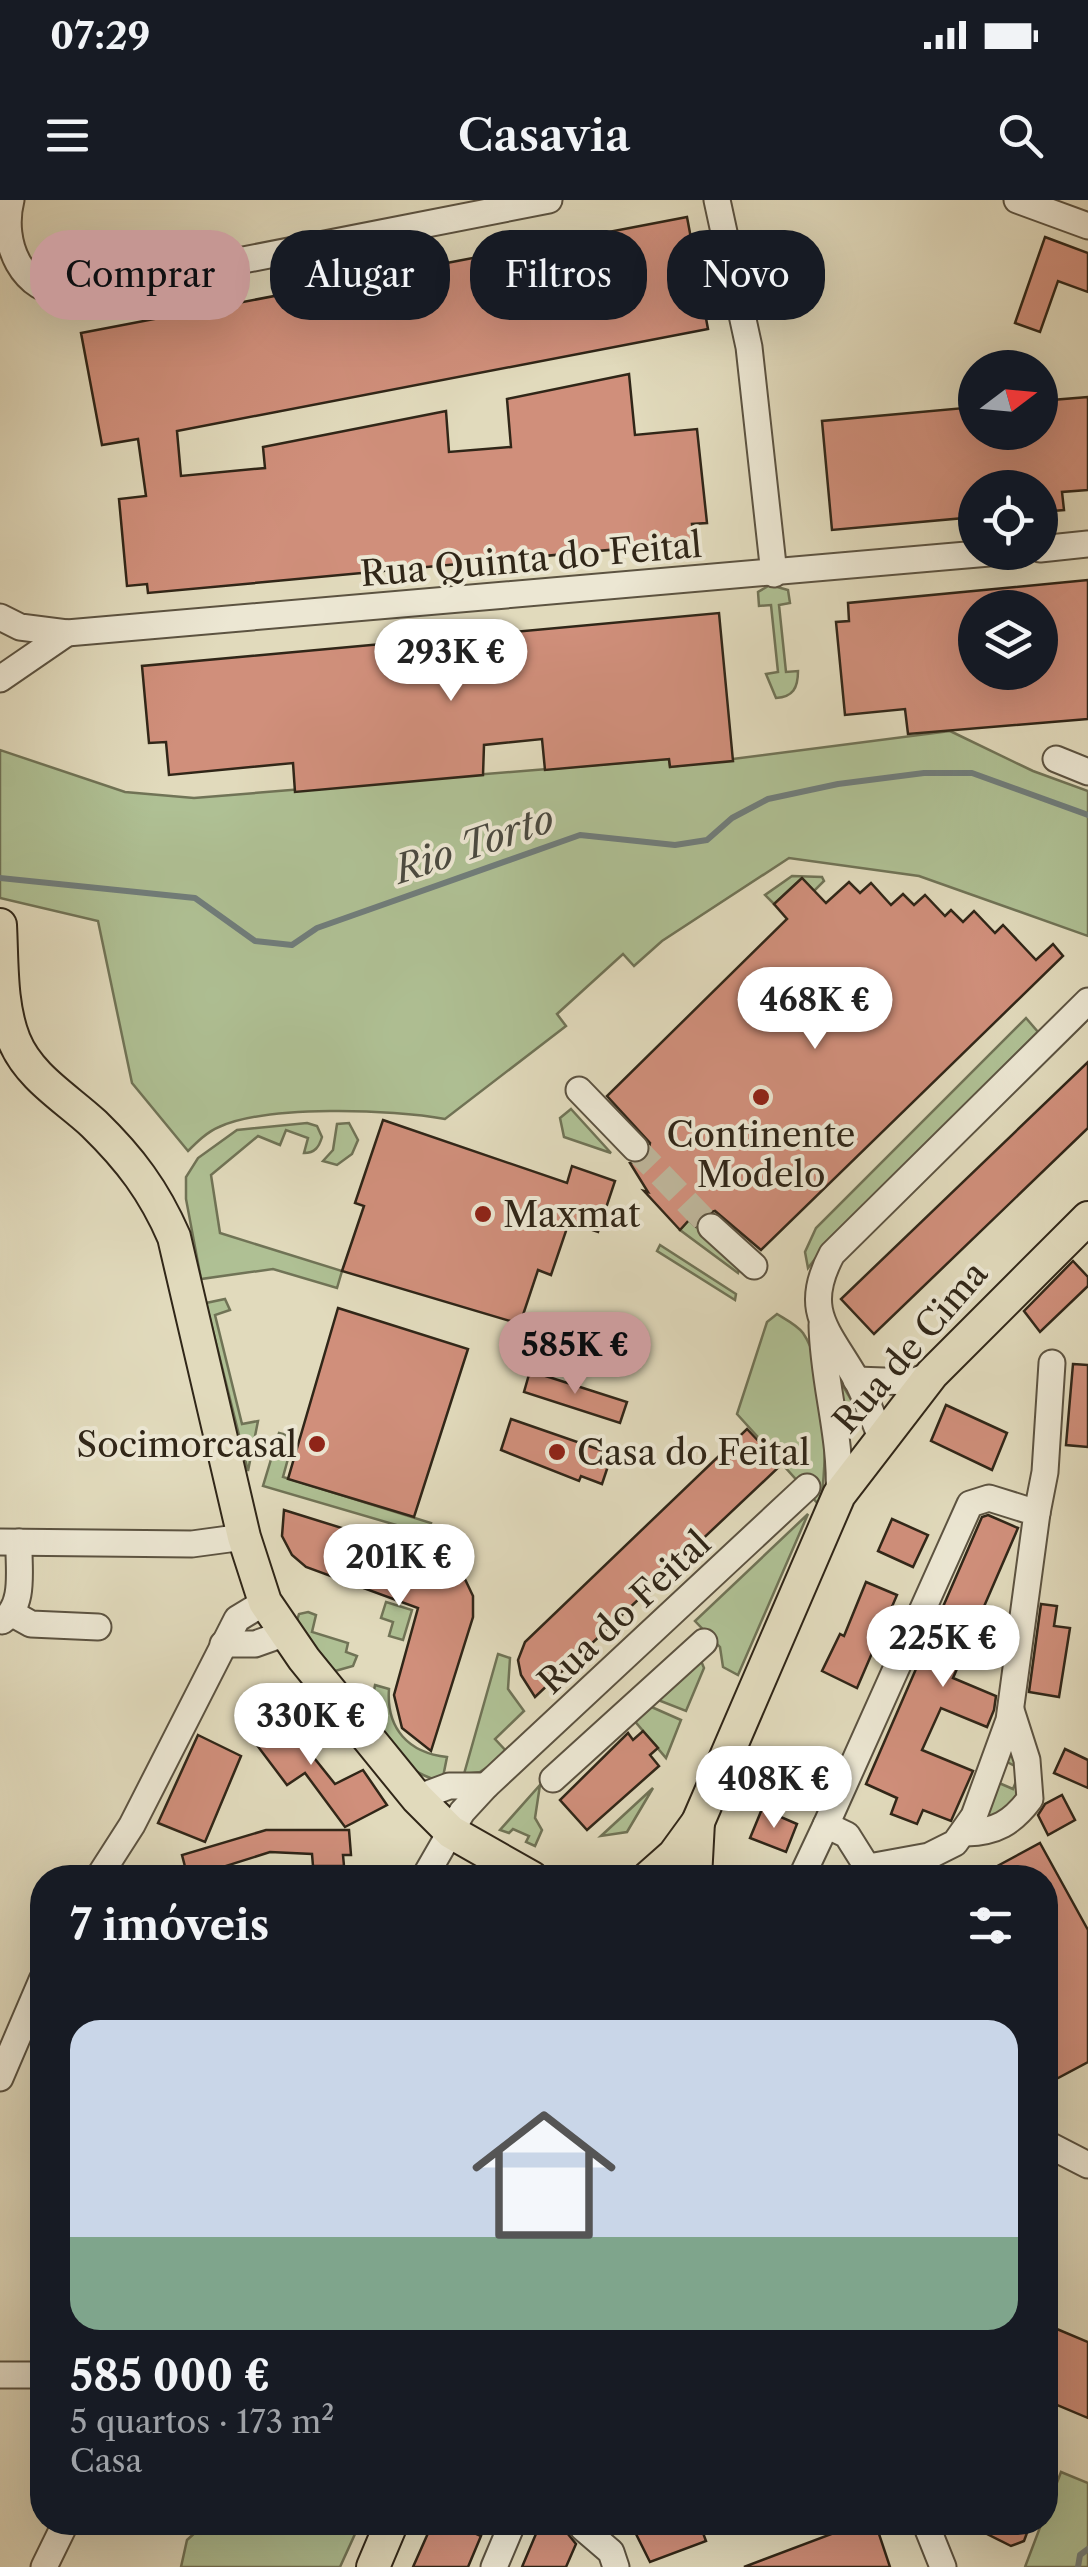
<!DOCTYPE html>
<html lang="pt">
<head>
<meta charset="utf-8">
<style>
	:root { --surface:#171b24; --page:#242831; --text:#f1f3f6; --muted:#9ea1a6; --line:#363941; --accent:#c59692 }
	body { margin:0; font-family:"Libre Caslon Text",serif; background:var(--page); color:var(--text); height:100vh; display:flex; flex-direction:column; font-size:38px; white-space:nowrap }
	* { box-sizing:border-box; margin:0 }
	p { font-size:32px; color:var(--muted) }
	.icon { flex:none; width:55px; height:55px; fill:none; stroke:currentColor; stroke-width:2; stroke-linecap:round; stroke-linejoin:round }
	.map { position:relative; flex:1; overflow:hidden }
	.side { position:absolute; left:30px; top:1665px; width:1028px; height:670px; display:flex; flex-direction:column; background:var(--surface); border-radius:40px; box-shadow:0 10px 40px #0002 }
	.side>* { flex:none }
	.top-card { position:absolute; left:30px; top:30px; width:1030px; height:90px; display:flex; gap:20px }
	.needle { width:65px; rotate:74deg }
	.buttons { position:absolute; left:958px; top:150px; display:grid; gap:20px }
	.buttons a { display:grid; place-items:center; width:100px; height:100px; border-radius:50%; background:var(--surface); box-shadow:0 10px 40px #0002; font-size:50px }
	.price { position:absolute; translate:-50% -85px; padding:0 22px; border-radius:35px; background:#fff; color:#222; font-size:32px; line-height:65px; filter:drop-shadow(0 2px 5px #0008) }
	.price::after { content:''; position:absolute; left:50%; top:60px; width:30px; height:22px; margin-left:-15px; background:inherit; clip-path:polygon(0 0,100% 0,50% 100%) }
	.price.current { background:var(--accent); color:#111 }
	ul { padding:0; list-style:none }
	li { display:grid; align-content:center; gap:20px; height:530px; padding:0 40px }
	li+li { border-top:2px solid var(--line) }
	li span { display:grid; place-items:center; height:310px; border-radius:30px; color:#555 }
	li>.icon { margin-inline-start:auto }
	span .icon { width:180px; height:180px; fill:#fffc; stroke-width:1 }
	li b { font-size:42px }
	h2 { display:flex; justify-content:space-between; align-items:center; height:120px; padding:0 40px; font-size:42px }
	.tag { padding:0 35px; border-radius:40px; background:var(--surface); box-shadow:0 10px 40px #0002; font-size:35px; line-height:90px }
	.tag.current { background:var(--accent); color:#111 }
	.status { display:flex; justify-content:space-between; align-items:center; height:70px; padding:0 50px; background:var(--surface); direction:ltr }
	.status svg { height:28px; fill:currentColor }
	header { display:flex; justify-content:space-between; align-items:center; height:130px; padding:0 40px; background:var(--surface); font-size:45px; font-weight:600 }
	.map>svg:first-child { display:block }
	.green { fill:#afc094; stroke:#707356; stroke-width:2.5 }
	.lines { fill:none; stroke-linecap:round; stroke-linejoin:round }
	.stream { stroke:#707d7b; stroke-width:6 }
	.building { fill:#d08f7b; stroke:#302618; stroke-width:2.5; fill-rule:evenodd }
	.minor-tunnel { stroke:#beb69b; stroke-width:25; stroke-dasharray:25 12; stroke-linecap:butt }
	.minor-casing { stroke:#5c5341; stroke-width:29 }
	.major-casing { stroke:#302618; stroke-width:36 }
	.minor { stroke:#ece7d3; stroke-width:25 }
	.major { stroke:#e1dabc; stroke-width:32 }
	.poi-dot { fill:#8f2418; stroke:#ece7d3; stroke-width:4 }
	.labels { text-anchor:middle; dominant-baseline:central; stroke-width:8; stroke-linejoin:round; paint-order:stroke }
	.street-label { font-size:35px; fill:#302618; stroke:#ece7d3 }
	.poi-label { font-size:35px; fill:#302618; stroke:#ece7d3; text-anchor:start }
	.water-label { font-size:38px; font-style:italic; fill:#4b4a41; stroke:#ece7d3 }
</style>
</head>
<body>
<div class="status"><b>07:29</b><svg viewBox="0 0 49 12"><path d="M0 12V9h3v3zM5 12V6h3v6zM10 12V3h3v9zM15 12V0h3v12zM26 1h20v11H26zM47 4h2v5h-2z"/></svg></div>
<header><svg class="icon" aria-label="menu" viewBox="0 0 24 24"><path d="M4 6h16M4 12h16M4 18h16"/></svg>Casavia<svg class="icon" aria-label="search" viewBox="0 0 24 24"><circle cx="10" cy="10" r="6"/><path d="M15 15l6 6"/></svg></header>
<div class="map">
<svg width="1088" height="2367" viewBox="0 0 1088 2367">
	<rect width="100%" height="100%" fill="#e1dabc"/>
	<filter id="stains"><feTurbulence type="fractalNoise" baseFrequency=".002" numOctaves="4"/><feColorMatrix values="0 0 0 0 .2 0 0 0 0 .09 0 0 0 0 .02 0 0 0 .5 -.17"/></filter>
	<radialGradient id="worn" r=".72"><stop offset=".6" stop-color="#630" stop-opacity="0"/><stop offset="1" stop-color="#630" stop-opacity=".3"/></radialGradient>
	<!-- green -->
	<g class="green">
		<path d="M770 385 788 390 790 403 779 405 786 472 798 471C798 488 793 497 776 498L766 474 778 472 771 405 759 406 758 392Z"/>
		<path d="M950 531 1033 571 1088 591V736L919 676 789 658 662 741 634 766 623 754 557 814 566 826 445 919C392 909 267 905 219 927 207 932 197 942 188 951L132 883 98 721 0 698V550L125 592 194 598 669 559 670 567Z"/>
		<polygon points="792,676 822,677 824,681 814,691 802,678 774,704 765,695"/>
		<polygon points="1026,818 1038,832 825,1046 808,1068 805,1052 816,1028"/>
		<polygon points="571,909 611,953 564,937 560,918"/>
		<path d="M307 923 317 926 322 937C319 947 315 953 304 953L308 938 286 930 280 945 258 936 211 975 220 1033 342 1071 337 1088 273 1069 201 1079 186 999V977L198 958 237 930Z"/>
		<polygon points="349,923 358,940 352,954 337,965 323,961 333,950 337,924"/>
		<polygon points="689,1020 740,1067 738,1073 680,1030"/>
		<polygon points="660,1045 736,1094 735,1100 657,1051"/>
		<polygon points="225,1099 230,1110 215,1115 242,1224 258,1221 248,1271 206,1103"/>
		<path d="M777 1114C785 1119 797 1125 803 1133 828 1169 828 1264 820 1306L737 1214 767 1122Z"/>
		<polygon points="830,1164 862,1218 848,1239"/>
		<polygon points="279,1233 294,1237 283,1277 431,1323 427,1334 263,1286"/>
		<polygon points="808,1314 738,1475 723,1467 720,1447 695,1421"/>
		<polygon points="386,1402 412,1410 403,1440 389,1436 393,1422 381,1418"/>
		<polygon points="308,1412 316,1415 312,1432 348,1443 346,1452 357,1456 353,1466 335,1471 296,1423 299,1414"/>
		<polygon points="498,1454 510,1458 508,1489 524,1511 495,1539 508,1553 480,1572 464,1574"/>
		<polygon points="699,1456 704,1468 686,1511 653,1498"/>
		<path d="M375 1485 389 1489C386 1529 409 1553 447 1557L442 1582C397 1569 363 1533 375 1485Z"/>
		<polygon points="647,1505 681,1520 666,1558 633,1519"/>
		<polygon points="1014,1545 1024,1574 1017,1610 981,1624 999,1583 1013,1589 1021,1569 1007,1562"/>
		<polygon points="540,1585 535,1618 542,1630 535,1646 526,1642 529,1636 513,1629 509,1633 500,1630"/>
		<polygon points="653,1588 627,1632 601,1636"/>
		<polygon points="1061,2272 1088,2283 1088,2367 1025,2367"/>
		<polygon points="206,2323 206,2322 360,2323 340,2367 181,2367 187,2340"/>
	</g>
	<g class="lines">
		<!-- stream -->
		<g class="stream">
			<polyline points="0,678 195,698 255,741 292,745 317,728 580,635 675,645 707,640 732,618 768,599 838,584 924,573 972,573 1088,615"/>
			<polyline points="1078,2367 1080,2355 1088,2349"/>
		</g>
	</g>
	<!-- building -->
	<g class="building">
		<polygon points="687,17 708,129 177,231 181,276 265,268 263,247 446,211 449,252 511,247 507,199 629,174 635,235 697,229 707,323 692,324 694,342 148,393 147,384 127,386 119,299 146,296 138,239 102,245 81,133"/>
		<polygon points="1045,37 1088,53 1088,92 1058,81 1040,132 1015,123"/>
		<polygon points="1088,197 1088,290 1062,292 1064,310 1040,312 1040,288 975,288 975,317 832,330 822,221 975,207 975,232 1040,232 1040,201"/>
		<path d="M1088 380V519L908 534 905 509 845 515 836 422 849 421 848 403ZM975 408H1040V472H975Z"/>
		<polygon points="719,413 733,561 670,567 669,559 545,570 542,539 484,545 483,575 295,592 293,563 169,575 166,542 149,543 142,466"/>
		<polygon points="802,678 826,703 849,682 860,693 871,683 891,705 903,694 914,705 925,695 945,716 951,710 963,722 974,711 995,733 1003,725 1036,760 1053,744 1063,756 761,1050 715,1011 700,1015 695,1026 689,1020 680,1030 644,991 648,992 630,963 647,959 650,943 607,896 787,719 774,704"/>
		<polygon points="1088,862 1088,928 874,1134 841,1099"/>
		<polygon points="383,920 567,983 572,966 615,981 598,1032 569,1022 551,1075 538,1070 520,1124 342,1071 364,1006 355,1003"/>
		<polygon points="1073,1061 1088,1077 1088,1086 1040,1132 1024,1111"/>
		<polygon points="338,1108 468,1149 414,1317 288,1279"/>
		<polygon points="1073,1164 1088,1165 1088,1247 1066,1245"/>
		<polygon points="530,1171 627,1202 620,1223 524,1192"/>
		<polygon points="946,1205 1007,1233 992,1270 931,1241"/>
		<polygon points="511,1219 612,1254 602,1284 581,1276 579,1281 501,1250"/>
		<polygon points="747,1229 781,1265 535,1497 521,1475 518,1460 525,1442"/>
		<polygon points="284,1310 438,1358 463,1375 473,1396 473,1417 431,1551 402,1528 394,1495 418,1408 306,1367 292,1355 282,1336"/>
		<polygon points="988,1315 1018,1328 953,1478 996,1496 994,1510 987,1527 941,1508 922,1550 973,1571 951,1621 923,1610 917,1624 891,1614 897,1598 866,1584 982,1317"/>
		<polygon points="892,1319 928,1335 913,1367 878,1351"/>
		<polygon points="866,1382 897,1395 857,1488 822,1471 840,1434 844,1436"/>
		<polygon points="1041,1404 1057,1406 1054,1426 1070,1428 1059,1497 1029,1492"/>
		<polygon points="271,1504 335,1584 363,1570 387,1605 345,1627 305,1573 287,1585 241,1524"/>
		<polygon points="643,1531 658,1548 650,1555 659,1566 587,1630 560,1600 628,1533 633,1540"/>
		<polygon points="198,1535 241,1556 205,1642 158,1623"/>
		<polygon points="1065,1549 1088,1560 1088,1588 1054,1573"/>
		<polygon points="794,1552 824,1565 813,1589 783,1576"/>
		<polygon points="1062,1595 1075,1620 1048,1635 1038,1615 1045,1604"/>
		<polygon points="762,1609 797,1624 786,1652 750,1638"/>
		<polygon points="266,1630 349,1630 351,1655 343,1655 344,1666 313,1666 312,1654 270,1652 188,1678 182,1655"/>
		<polygon points="1040,1643 1088,1730 1088,1862 1045,1885 1045,1678 975,1678"/>
		<polygon points="1045,2124 1088,2142 1088,2218 1045,2200"/>
		<polygon points="433,2322 450,2322 481,2336 468,2367 413,2367"/>
		<polygon points="541,2322 568,2322 568,2334 576,2344 566,2367 522,2367"/>
		<polygon points="630,2322 699,2322 706,2341 650,2362"/>
		<polygon points="863,2322 875,2322 890,2367 744,2367"/>
		<polygon points="963,2322 1031,2322 1024,2341 1011,2346"/>
	</g>
	<g class="lines">
		<!-- minor-tunnel -->
		<polyline class="minor-tunnel" points="635,948 711,1027"/>
		<!-- minor casing -->
		<g class="minor-casing">
			<g id="minor">
				<path d="M11 0C0 43 22 94 70 94L549 0"/>
				<polyline points="717,0 749,147 774,374"/>
				<polyline points="1017,0 1088,26"/>
				<polyline points="1040,349 1088,344"/>
				<polyline points="0,417 20,427 67,433 1001,352"/>
				<polyline points="0,479 67,433"/>
				<polyline points="1056,559 1088,572"/>
				<polyline points="579,890 635,948"/>
				<polyline points="711,1027 754,1066"/>
				<path d="M822 1125C823 1183 842 1237 839 1295"/>
				<polyline points="856,1180 912,1182 932,1174"/>
				<path d="M880 1235C872 1215 865 1195 855 1177 827 1129 802 1110 832 1054L1088 801"/>
				<polyline points="1037,1313 1045,1272 1052,1163"/>
				<polyline points="0,1342 192,1344 244,1337"/>
				<polyline points="13,1414 31,1424 98,1427"/>
				<path d="M2 1421C26 1405 18 1368 19 1342"/>
				<polyline points="223,1444 255,1444 286,1433"/>
				<polyline points="553,1579 704,1442"/>
				<polyline points="417,1598 449,1586 486,1586"/>
				<polyline points="826,1625 970,1304 989,1298 1037,1313 1009,1520 974,1616 955,1643 929,1656 869,1667"/>
				<path d="M966 1633C996 1632 1012 1623 1030 1599L1027 1560 1011 1510"/>
				<polyline points="98,1678 132,1625 237,1419 265,1402"/>
				<polyline points="424,1678 462,1612 486,1586 807,1287"/>
				<polyline points="801,1678 826,1625 847,1635 874,1678"/>
				<polyline points="0,1878 42,1780"/>
				<polyline points="1045,1943 1088,1965"/>
				<polyline points="0,2175 42,2175"/>
				<polyline points="925,2322 943,2367"/>
				<polyline points="583,2328 611,2352 616,2367"/>
				<polyline points="44,2367 66,2322"/>
				<polyline points="494,2367 513,2322"/>
			</g>
		</g>
		<!-- major casing -->
		<g class="major-casing">
			<g id="major">
				<path d="M0 725C2 763 0 805 14 840 29 877 66 898 94 924 130 959 154 991 174 1037L244 1337 265 1402 304 1459 417 1598 451 1632 532 1678"/>
				<polyline points="648,1678 674,1655 698,1622 839,1295 932,1174 1088,1018"/>
				<polyline points="695,1678 698,1622"/>
				<polyline points="373,2367 392,2322"/>
			</g>
		</g>
		<!-- minor -->
		<use href="#minor" class="minor"/>
		<!-- major -->
		<use href="#major" class="major"/>
	</g>
	<!-- markers -->
	<g class="poi-dot">
		<circle cx="761" cy="897" r="10"/>
		<circle cx="483" cy="1014" r="10"/>
		<circle cx="317" cy="1244" r="10"/>
		<circle cx="557" cy="1252" r="10"/>
	</g>
	<g class="labels">
		<!-- street labels -->
		<g class="street-label">
			<text transform="translate(531 359) rotate(-5)">Rua Quinta do Feital</text>
			<text transform="translate(910 1147) rotate(-49)">Rua de Cima</text>
			<text transform="translate(624 1412) rotate(-43)">Rua do Feital</text>
		</g>
		<!-- poi labels -->
		<g class="poi-label">
			<text x="761" y="934" text-anchor="middle">Continente<tspan x="761" dy="40">Modelo</tspan></text>
			<text x="503" y="1014">Maxmat</text>
			<text x="297" y="1244" text-anchor="end">Socimorcasal</text>
			<text x="577" y="1252">Casa do Feital</text>
		</g>
		<!-- water labels -->
		<g class="water-label">
			<text transform="translate(474 644) rotate(-19)">Rio Torto</text>
		</g>
	</g>
	<rect width="100%" height="100%" filter="url(#stains)"/>
	<rect width="100%" height="100%" fill="url(#worn)"/>
</svg>
<div class="buttons">
<a><svg class="needle" viewBox="-14 -14 28 28"><path d="M0-13l5 13h-10z" fill="#e53935"/><path d="M0 13l5-13h-10z" fill="#9ea1a6"/></svg></a>
<a><svg class="icon" aria-label="locate" viewBox="0 0 24 24"><circle cx="12" cy="12" r="6"/><path d="M12 2v4M12 18v4M2 12h4M18 12h4"/></svg></a>
<a><svg class="icon" aria-label="layers" viewBox="0 0 24 24"><path d="M12 4l9 5-9 5-9-5zM3 14l9 5 9-5"/></svg></a>
</div>
<b class="price" style="left:451px;top:504px">293K €</b>
<b class="price" style="left:815px;top:852px">468K €</b>
<b class="price current" style="left:575px;top:1197px">585K €</b>
<b class="price" style="left:399px;top:1409px">201K €</b>
<b class="price" style="left:943px;top:1490px">225K €</b>
<b class="price" style="left:311px;top:1568px">330K €</b>
<b class="price" style="left:774px;top:1631px">408K €</b>
<div class="top-card">
<a class="tag current">Comprar</a>
<a class="tag">Alugar</a>
<a class="tag">Filtros</a>
<a class="tag">Novo</a>
</div>
<section class="side">
<h2>7 imóveis<svg class="icon" aria-label="filters" viewBox="0 0 24 24"><path d="M4 7h16M4 17h16"/><circle cx="9" cy="7" r="2"/><circle cx="15" cy="17" r="2"/></svg></h2>
<ul>
<li><span style="background:linear-gradient(#c9d6e8 70%,#7fa58c 0)"><svg class="icon" aria-label="home" viewBox="0 0 24 24"><path d="M3 11l9-7 9 7M6 9v11h12V9"/></svg></span><div><b>585 000 €</b><p>5 quartos · 173 m²</p><p>Casa</p></div></li>
</ul>
</section>
</div>
</body>
</html>
